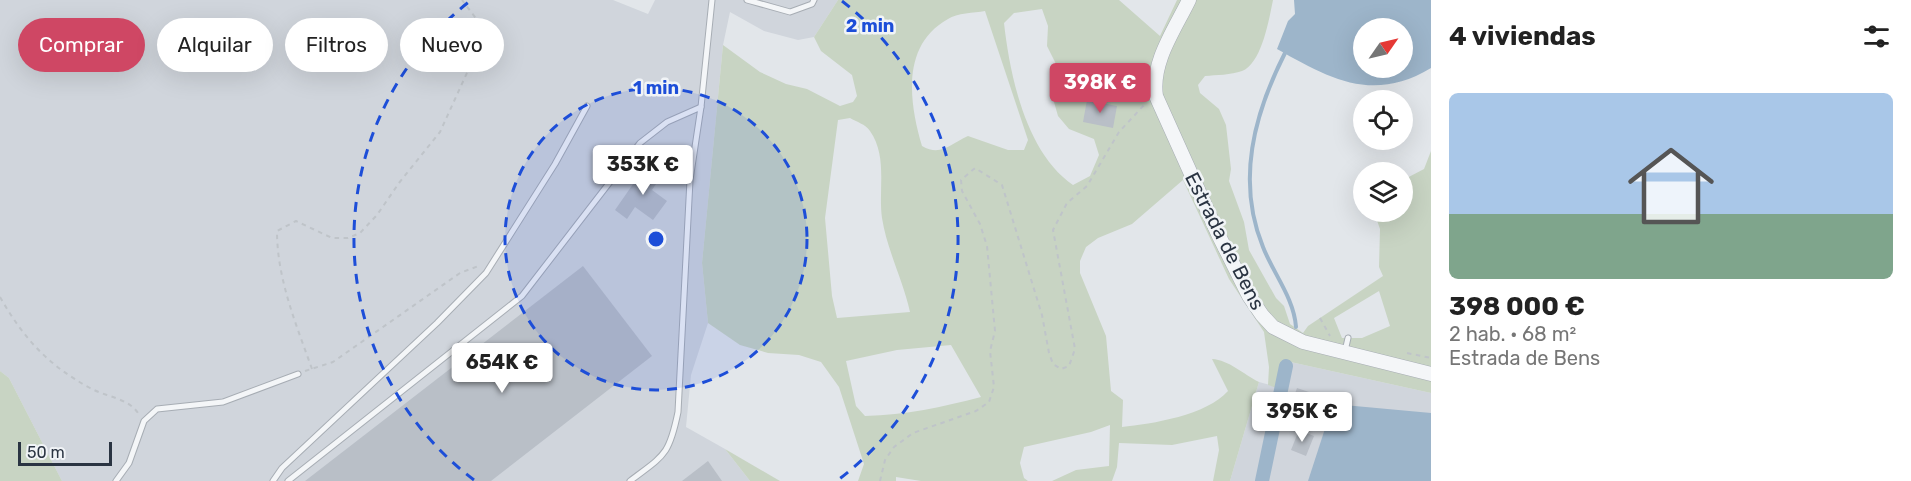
<!DOCTYPE html>
<html lang="es">
<head>
<meta charset="utf-8">
<style>
	:root { --surface:#fff; --page:#f2f2f2; --text:#222; --muted:#767676; --line:#e0e0e0; --accent:#cf4764 }
	body { margin:0; font-family:Rubik,sans-serif; background:var(--page); color:var(--text); height:100vh; display:flex; flex-direction:column; font-size:22px; white-space:nowrap }
	* { box-sizing:border-box; margin:0 }
	p { font-size:20px; color:var(--muted) }
	.icon { flex:none; width:33px; height:33px; fill:none; stroke:currentColor; stroke-width:2; stroke-linecap:round; stroke-linejoin:round }
	.map { position:relative; flex:1; overflow:hidden }
	.sheet { display:flex; flex-direction:column; background:var(--surface); width:480px }
	.sheet>* { flex:none }
	.hud { position:absolute; left:18px; top:18px; width:570px; height:54px; display:flex; gap:12px }
	.needle { width:39px; rotate:56deg }
	.buttons { position:absolute; left:1353px; top:18px; display:grid; gap:12px }
	.buttons a { display:grid; place-items:center; width:60px; height:60px; border-radius:50%; background:var(--surface); box-shadow:0 6px 24px #0002; font-size:30px }
	.scale { position:absolute; left:18px; bottom:15px; width:94px; box-sizing:border-box; padding-left:6px; border:3px solid #2a3442; border-top:0; font-size:16px; line-height:21px; white-space:nowrap; color:#2a3442; -webkit-text-stroke:4px #f1f4f7; paint-order:stroke }
	.price { position:absolute; translate:-50% -51px; padding:0 14px; border-radius:6px; background:#fff; color:#222; font-size:20px; line-height:39px; filter:drop-shadow(0 2px 3px #0008) }
	.price::after { content:''; position:absolute; left:50%; top:36px; width:18px; height:14px; margin-left:-9px; background:inherit; clip-path:polygon(0 0,100% 0,50% 100%) }
	.price.active { background:var(--accent); color:#fff }
	ul { padding:0; list-style:none }
	li { display:grid; align-content:center; gap:12px; height:318px; padding:0 18px }
	li+li { border-top:2px solid var(--line) }
	li span { display:grid; place-items:center; height:186px; border-radius:9px; color:#555 }
	li>.icon { margin-inline-start:auto }
	span .icon { width:108px; height:108px; fill:#fffc; stroke-width:1 }
	li b { font-size:26px }
	h2 { display:flex; justify-content:space-between; align-items:center; height:72px; padding:0 18px; font-size:26px }
	.tag { padding:0 21px; border-radius:27px; background:var(--surface); box-shadow:0 6px 24px #0002; font-size:21px; line-height:54px }
	.tag.active { background:var(--accent); color:#fff }
	main { display:flex; flex:1; min-height:0 }
	.map>svg:first-child { display:block }
	.built { fill:#d0d5dc }
	.green { fill:#c8d4c3; fill-rule:evenodd }
	.water { fill:#9db5ca; fill-rule:evenodd }
	.lines { fill:none; stroke-linecap:round; stroke-linejoin:round }
	.stream { stroke:#9db5ca; stroke-width:4 }
	.canal { stroke:#9db5ca; stroke-width:14 }
	.building { fill:#b9bfc7 }
	.service-casing { stroke:#a7adb4; stroke-width:7 }
	.tertiary-casing { stroke:#a7adb4; stroke-width:15 }
	.path { stroke:#bfc4c9; stroke-width:2; stroke-dasharray:4.5 4.5; stroke-linecap:butt }
	.service { stroke:#f4f6f8; stroke-width:5 }
	.tertiary { stroke:#f4f6f8; stroke-width:14 }
	.ring { fill:none; stroke:#1d4ed8; stroke-width:3; stroke-dasharray:10 8 }
	.labels { text-anchor:middle; dominant-baseline:central; stroke-width:5; stroke-linejoin:round; paint-order:stroke }
	.street-label { font-size:20px; fill:#2a3442; stroke:#f1f4f7 }
	.centre { fill:#1d4ed8; stroke:#f1f4f7; stroke-width:3 }
	.ring-label { font-size:18px; text-anchor:middle; font-weight:bold; fill:#1d4ed8; stroke:#f1f4f7; stroke-width:5; stroke-linejoin:round; paint-order:stroke }
</style>
</head>
<body>
<main>
<div class="map">
<svg width="1431" height="481" viewBox="0 0 1431 481">
	<rect width="100%" height="100%" fill="#e2e6ea"/>
	<!-- built -->
	<g class="built">
		<polygon points="0,0 613,0 648,14 655,0 838,0 814,37 798,40 764,31 730,12 723,45 702,263 708,323 691,375 686,427 725,449 750,481 62,481 9,378 0,371"/>
		<polygon points="1286,361 1431,393 1431,481 1230,481 1259,382 1278,387"/>
	</g>
	<!-- green -->
	<g class="green">
		<path d="M838 0H1119L1160 36 1177 0H1273C1269 19 1262 63 1242 71 1231 75 1216 75 1205 76L1198 85 1200 93 1219 109 1226 125 1231 169 1229 181 1244 222 1249 250 1276 298 1284 306 1290 324 1303 333 1308 326 1383 276 1379 267 1380 229 1374 212H1402L1403 180 1424 169 1431 151V393L1286 361 1280 389 1268 385 1269 367 1264 332 1229 279 1183 180 1132 224 1098 238 1086 247 1080 261V273L1106 336 1111 391 1123 400 1122 427C1152 424 1207 415 1228 391L1212 359C1229 360 1243 374 1259 382L1230 481H1213L1219 450 1217 436 1172 445 1119 443 1117 467 1112 481H1052L1076 470 1109 466 1110 425 1091 432 1024 447 1020 463 1024 478 1028 481H921L896 477V481H858L864 464 839 387 821 362 799 355 768 353 740 345 708 323 702 263 723 45 760 72 786 84 807 89 840 106 853 102 857 96 852 75 821 51 814 37ZM1042 9 1048 26 1047 46 1057 66 1054 102 1058 116 1069 129 1094 139 1099 155 1090 176 1073 185C1026 153 1010 76 1004 23L1014 13ZM985 11 1028 140 1024 150H1008L968 136C950 144 941 157 922 146 909 102 901 45 948 19 957 13 974 13 985 11ZM850 118C857 122 865 124 870 131 888 157 878 189 882 218 887 250 903 280 910 312L837 318 832 296 825 218 838 120ZM1379 291 1390 326 1362 338H1342L1334 318ZM951 345 981 397C942 407 906 415 865 416L856 406 846 361 897 350Z"/>
		<polygon points="0,371 9,378 62,481 0,481"/>
		<polygon points="725,449 780,481 750,481"/>
	</g>
	<!-- water -->
	<g class="water">
		<path d="M1294 0H1431V68C1373 103 1330 79 1277 49L1288 21 1295 14ZM1364 28H1402V68H1364Z"/>
		<polygon points="1333,404 1431,413 1431,481 1308,481"/>
	</g>
	<g class="lines">
		<!-- stream -->
		<path class="stream" d="M1285 53C1254 114 1236 181 1263 247 1273 273 1294 298 1296 327"/>
		<!-- canal -->
		<polyline class="canal" points="1262,481 1286,366"/>
	</g>
	<!-- building -->
	<g class="building">
		<polygon points="1087,100 1117,106 1113,128 1083,122"/>
		<polygon points="647,164 662,175 652,190 667,201 653,220 635,207 627,219 615,210"/>
		<polygon points="583,266 652,356 491,481 305,481"/>
		<polygon points="1297,388 1315,394 1310,409 1292,402"/>
		<polygon points="1299,430 1314,436 1306,456 1291,450"/>
		<polygon points="708,461 722,481 682,481"/>
	</g>
	<g class="lines">
		<!-- service casing -->
		<g class="service-casing">
			<g id="service">
				<polyline points="747,0 790,12 812,4 814,0"/>
				<polyline points="701,107 712,0"/>
				<polyline points="1345,351 1348,338"/>
				<polyline points="116,481 129,463 144,421 157,409 223,402 298,374"/>
				<polyline points="273,481 282,468 437,323 486,273 555,164 587,106"/>
				<path d="M288 481 522 296 640 143 667 122 701 107 690 180 678 412C669 456 664 455 630 481"/>
			</g>
		</g>
		<!-- tertiary casing -->
		<g class="tertiary-casing">
			<path id="tertiary" d="M1189 0C1175 29 1151 62 1156 96L1218 234 1249 296 1262 315 1273 327 1303 342 1431 374"/>
		</g>
		<!-- path -->
		<g class="path">
			<path d="M0 297C24 339 48 365 90 388 106 397 128 398 138 413"/>
			<polyline points="1320,318 1330,336"/>
			<polyline points="1407,353 1431,358"/>
			<path d="M312 369C296 324 277 279 277 231L296 221 332 238H348L360 233 377 215 399 183 440 132 476 53 478 21 462 0"/>
			<polyline points="305,371 333,362 460,273 481,265"/>
			<polyline points="880,481 885,460 894,447 913,433 976,411 989,402 994,387 990,351 995,331 987,246 980,224 962,191 961,180 975,168 1002,185 1042,315 1049,353 1053,364 1061,369 1069,366 1075,349 1053,230 1067,203 1087,186 1119,132 1145,104"/>
		</g>
		<!-- service -->
		<use href="#service" class="service"/>
		<!-- tertiary -->
		<use href="#tertiary" class="tertiary"/>
	</g>
	<!-- distance rings -->
	<circle cx="656" cy="239" r="151" fill="#1d4ed8" fill-opacity=".12"/>
	<g class="ring">
		<circle cx="656" cy="239" r="151"/>
		<path d="M474 480A302 302 0 0 1 470 1M842 1A302 302 0 0 1 838 480"/>
	</g>
	<g class="labels">
		<!-- street labels -->
		<g class="street-label">
			<text transform="translate(1225 241) rotate(63)">Estrada de Bens</text>
		</g>
	</g>
	<circle cx="656" cy="239" r="9" class="centre"/>
	<g class="ring-label">
		<text x="870" y="32">2 min</text>
		<text x="656" y="94">1 min</text>
	</g>
</svg>
<div class="buttons">
<a><svg class="needle" viewBox="-14 -14 28 28"><path d="M0-13l5 13h-10z" fill="#e53935"/><path d="M0 13l5-13h-10z" fill="#767676"/></svg></a>
<a><svg class="icon" aria-label="locate" viewBox="0 0 24 24"><circle cx="12" cy="12" r="6"/><path d="M12 2v4M12 18v4M2 12h4M18 12h4"/></svg></a>
<a><svg class="icon" aria-label="layers" viewBox="0 0 24 24"><path d="M12 4l9 5-9 5-9-5zM3 14l9 5 9-5"/></svg></a>
</div>
<div class="scale">50 m</div>
<b class="price active" style="left:1100px;top:114px">398K €</b>
<b class="price" style="left:643px;top:196px">353K €</b>
<b class="price" style="left:502px;top:394px">654K €</b>
<b class="price" style="left:1302px;top:443px">395K €</b>
<div class="hud">
<a class="tag active">Comprar</a>
<a class="tag">Alquilar</a>
<a class="tag">Filtros</a>
<a class="tag">Nuevo</a>
</div>
</div>
<section class="sheet">
<h2>4 viviendas<svg class="icon" aria-label="filters" viewBox="0 0 24 24"><path d="M4 7h16M4 17h16"/><circle cx="9" cy="7" r="2"/><circle cx="15" cy="17" r="2"/></svg></h2>
<ul>
<li><span style="background:linear-gradient(#a9c7e8 65%,#7fa58c 0)"><svg class="icon" aria-label="home" viewBox="0 0 24 24"><path d="M3 11l9-7 9 7M6 9v11h12V9"/></svg></span><div><b>398 000 €</b><p>2 hab. · 68 m²</p><p>Estrada de Bens</p></div></li>
</ul>
</section>
</main>
</body>
</html>
